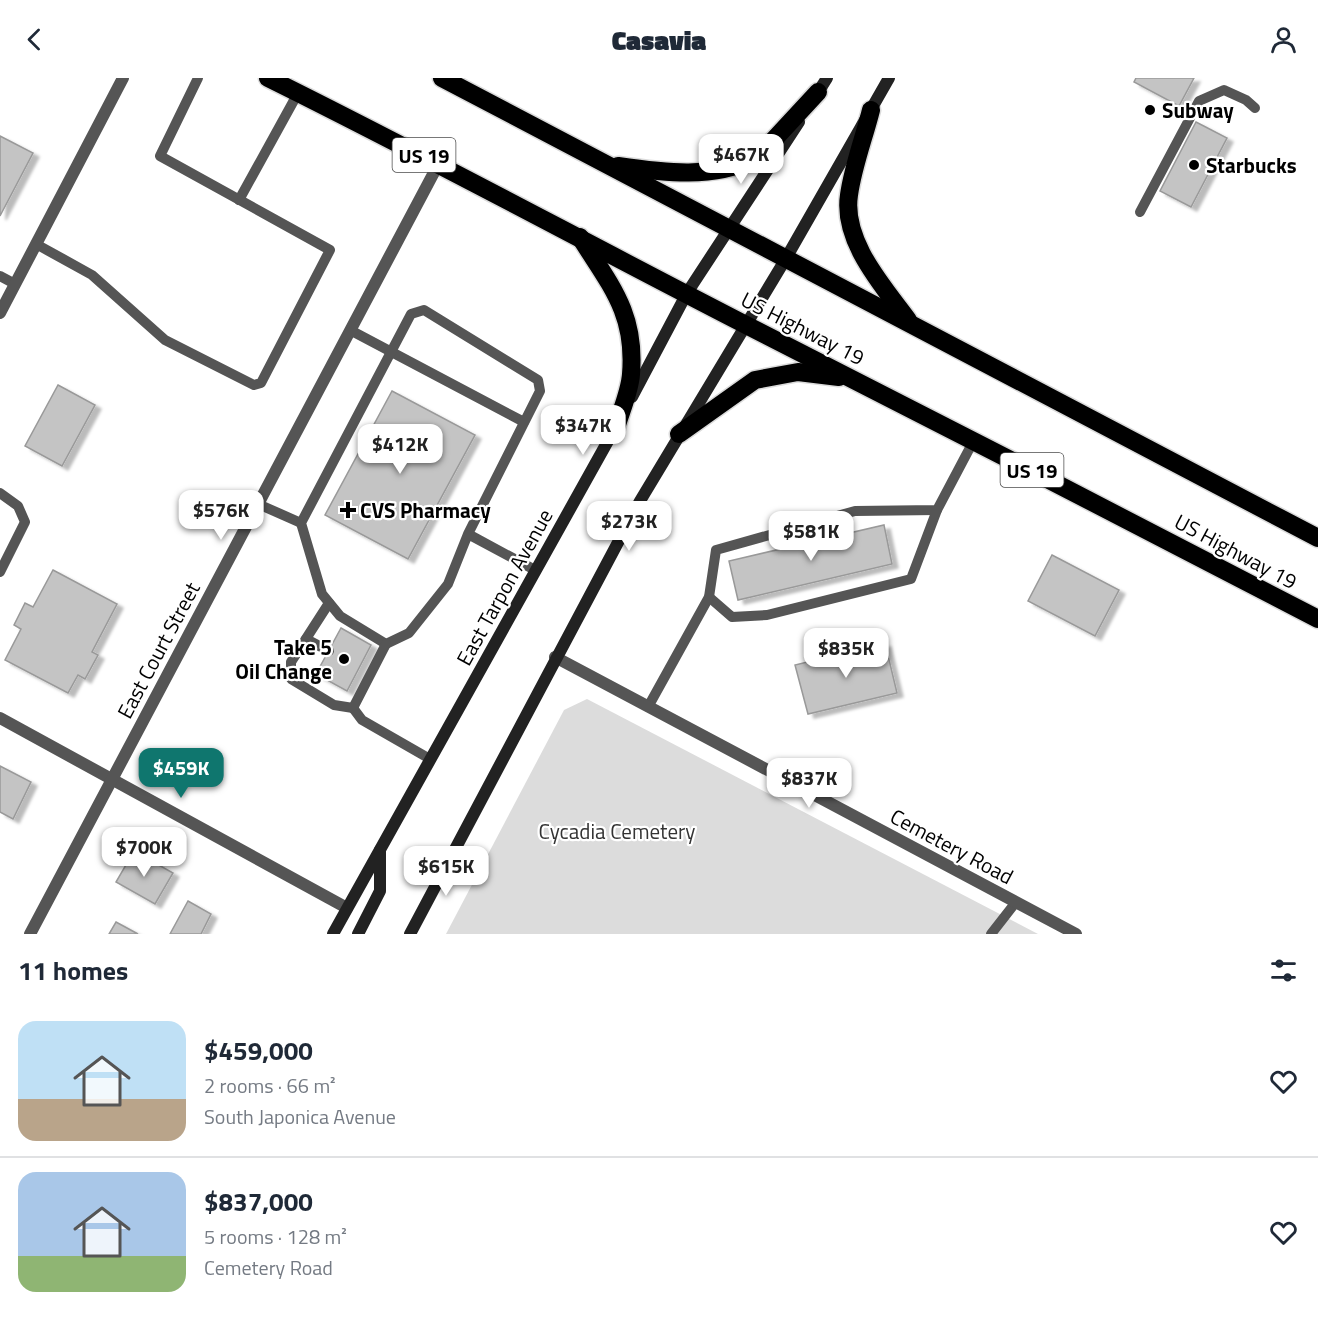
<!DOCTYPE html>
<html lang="en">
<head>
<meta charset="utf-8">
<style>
	:root { --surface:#fff; --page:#f2f2f3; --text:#1f2937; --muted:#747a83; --line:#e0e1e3; --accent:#0f766e }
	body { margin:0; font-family:"Titillium Web",sans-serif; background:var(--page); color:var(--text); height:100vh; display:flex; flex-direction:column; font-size:22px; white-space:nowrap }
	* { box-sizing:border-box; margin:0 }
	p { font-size:20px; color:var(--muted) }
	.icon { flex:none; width:33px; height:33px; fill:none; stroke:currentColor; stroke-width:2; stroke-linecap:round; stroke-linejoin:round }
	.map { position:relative; height:856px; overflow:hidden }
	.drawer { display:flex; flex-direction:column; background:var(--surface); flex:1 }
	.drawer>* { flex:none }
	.price { position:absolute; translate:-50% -51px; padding:0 14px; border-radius:12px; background:#fff; color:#222; font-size:20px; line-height:39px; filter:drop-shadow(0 2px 3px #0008) }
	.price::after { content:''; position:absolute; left:50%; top:36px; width:18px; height:14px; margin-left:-9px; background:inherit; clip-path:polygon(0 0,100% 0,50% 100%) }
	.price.active { background:var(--accent); color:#fff }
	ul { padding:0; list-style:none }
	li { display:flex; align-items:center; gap:18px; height:150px; padding:0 18px }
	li+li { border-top:2px solid var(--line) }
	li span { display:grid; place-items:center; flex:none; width:168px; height:120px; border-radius:18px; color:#555 }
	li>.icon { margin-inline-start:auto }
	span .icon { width:72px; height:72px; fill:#fffc; stroke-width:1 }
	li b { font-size:26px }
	h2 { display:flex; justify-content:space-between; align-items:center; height:72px; padding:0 18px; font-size:26px }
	header { display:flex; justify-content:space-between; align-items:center; height:78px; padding:0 18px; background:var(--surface); font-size:27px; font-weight:800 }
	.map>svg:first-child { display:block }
	.green { fill:#dcdcdc }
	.building { fill:#c4c4c4; stroke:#999; stroke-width:1.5; filter:url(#shadow) }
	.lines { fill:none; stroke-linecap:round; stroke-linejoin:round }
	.highway-casing { stroke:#dbdbdb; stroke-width:21 }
	.lane { stroke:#555; stroke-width:10 }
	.street { stroke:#555; stroke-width:12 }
	.secondary { stroke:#222; stroke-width:12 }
	.highway { stroke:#000; stroke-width:18 }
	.poi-dot { fill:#000; stroke:#fff; stroke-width:2 }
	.labels { text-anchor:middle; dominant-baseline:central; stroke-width:4.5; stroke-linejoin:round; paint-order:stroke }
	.shield { fill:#fff; stroke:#4c4c4c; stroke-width:1.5 }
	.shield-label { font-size:20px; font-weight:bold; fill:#000 }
	.poi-label { font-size:21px; font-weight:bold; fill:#000; stroke:#fff; text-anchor:start }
	.street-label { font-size:21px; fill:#000; stroke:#fff }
	.park-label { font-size:21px; fill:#333; stroke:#fff }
</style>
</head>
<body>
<header><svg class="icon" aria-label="back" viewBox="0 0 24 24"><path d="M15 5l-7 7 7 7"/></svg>Casavia<svg class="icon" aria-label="person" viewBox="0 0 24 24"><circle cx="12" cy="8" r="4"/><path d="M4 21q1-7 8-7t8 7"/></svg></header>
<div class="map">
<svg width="1318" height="856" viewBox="0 0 1318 856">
	<defs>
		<filter id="shadow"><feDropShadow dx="6" dy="4" stdDeviation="1.5" flood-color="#0004"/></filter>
	</defs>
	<rect width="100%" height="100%" fill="#fff"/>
	<!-- green -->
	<polygon class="green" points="587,621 1038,856 446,856 564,632"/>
	<!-- building -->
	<g class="building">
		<polygon points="1136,0 1194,0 1179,28 1134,4"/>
		<polygon points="1196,44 1227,60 1191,129 1160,113"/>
		<polygon points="0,58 33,75 0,138"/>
		<polygon points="58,307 95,327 62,388 25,368"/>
		<polygon points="392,313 475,357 408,481 325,437"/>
		<polygon points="884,447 892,486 738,522 729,483"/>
		<polygon points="1052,477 1119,512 1095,558 1028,523"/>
		<polygon points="53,492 117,526 92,574 98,577 85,601 78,597 68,615 5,582 21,551 14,547 25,525 33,529"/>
		<polygon points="341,550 371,567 347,613 316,596"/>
		<polygon points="885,565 897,615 808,636 795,587"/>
		<polygon points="0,688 31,704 13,741 0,734"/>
		<polygon points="134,773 173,795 155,826 116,804"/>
		<polygon points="188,823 211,836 201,856 170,856"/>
		<polygon points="116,844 138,856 109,856"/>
	</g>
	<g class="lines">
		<!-- highway casing -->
		<g class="highway-casing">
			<g id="highway">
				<path d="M268 0C430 80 588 166 748 248 938 345 1129 442 1318 541"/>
				<polyline points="442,0 1318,460"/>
				<path d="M871 32C864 60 853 88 849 117 842 163 883 208 908 242"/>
				<path d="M618 88C666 95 712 101 757 80L818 14"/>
				<path d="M580 159C610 207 636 235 631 296 630 313 621 333 616 350"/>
				<polyline points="679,356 755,302 798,294 839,299"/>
			</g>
		</g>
		<!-- lane -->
		<g class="lane">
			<polyline points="239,122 298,15"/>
			<polyline points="1140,134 1199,23 1224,12 1246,22 1255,30"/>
			<polyline points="36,166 92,197 165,262 254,307 261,305 330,172 160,78 198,0"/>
			<polyline points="0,198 15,206"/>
			<polyline points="350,252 524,344"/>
			<polyline points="0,415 18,428 25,444 0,494"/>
			<polyline points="258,426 301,445"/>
			<polyline points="468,456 448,506 409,555 386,566 340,538 322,516 301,445 411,236 424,232 538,302 540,313 468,456 535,492"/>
			<polyline points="709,519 732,539 767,537 911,501 937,432"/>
			<polyline points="329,525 291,584 291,601 334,627 353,630"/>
			<polyline points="306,561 329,573"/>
			<polyline points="386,566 353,630 362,642 430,681"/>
			<polyline points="648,629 709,519 716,472 855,433 937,432 974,362"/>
			<polyline points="991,856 1016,824"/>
		</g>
		<!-- street -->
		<g class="street">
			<polyline points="0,235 123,0"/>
			<polyline points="555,579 1076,856"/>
			<polyline points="0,640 347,830"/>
			<polyline points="30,856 439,85"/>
		</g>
		<!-- secondary -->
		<g class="secondary">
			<polyline points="815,19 827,0"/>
			<polyline points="632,319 687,215 799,44"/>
			<polyline points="333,856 618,345"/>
			<polyline points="358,856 380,813 380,772"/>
			<polyline points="410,856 640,423 785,182 889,0"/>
		</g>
		<!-- highway -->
		<use href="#highway" class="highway"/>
	</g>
	<!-- markers -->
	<g class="poi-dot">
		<circle cx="1150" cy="32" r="6"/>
		<circle cx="1194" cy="87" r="6"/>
		<path d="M345 423h6v6h6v6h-6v6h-6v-6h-6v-6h6z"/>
		<circle cx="344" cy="581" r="6"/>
	</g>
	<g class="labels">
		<!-- shield labels -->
		<g class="shield">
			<rect x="392.5" y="60" width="63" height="34" rx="4.5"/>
			<rect x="1000.5" y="375" width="63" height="34" rx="4.5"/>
		</g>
		<g class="shield-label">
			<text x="424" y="77">US 19</text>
			<text x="1032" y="392">US 19</text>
		</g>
		<!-- poi labels -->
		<g class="poi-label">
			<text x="1162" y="32">Subway</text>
			<text x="1206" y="87">Starbucks</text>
			<text x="360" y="432">CVS Pharmacy</text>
			<text x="332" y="569" text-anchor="end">Take 5<tspan x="332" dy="24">Oil Change</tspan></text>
		</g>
		<!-- street labels -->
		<g class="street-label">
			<text transform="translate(803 250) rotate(27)">US Highway 19</text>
			<text transform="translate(1236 473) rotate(28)">US Highway 19</text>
			<text transform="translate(504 509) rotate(-61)">East Tarpon Avenue</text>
			<text transform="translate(158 572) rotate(-62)">East Court Street</text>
			<text transform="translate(952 768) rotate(28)">Cemetery Road</text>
		</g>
		<!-- park labels -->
		<g class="park-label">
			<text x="617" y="753">Cycadia Cemetery</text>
		</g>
	</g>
</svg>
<b class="price" style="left:741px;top:107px">$467K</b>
<b class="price" style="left:583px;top:378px">$347K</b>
<b class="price" style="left:400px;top:397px">$412K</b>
<b class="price" style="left:221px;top:463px">$576K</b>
<b class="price" style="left:629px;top:474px">$273K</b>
<b class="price" style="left:811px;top:484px">$581K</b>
<b class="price" style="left:846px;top:601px">$835K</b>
<b class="price active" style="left:181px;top:721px">$459K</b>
<b class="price" style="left:809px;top:731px">$837K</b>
<b class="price" style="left:144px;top:800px">$700K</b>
<b class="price" style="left:446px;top:819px">$615K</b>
</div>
<section class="drawer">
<h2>11 homes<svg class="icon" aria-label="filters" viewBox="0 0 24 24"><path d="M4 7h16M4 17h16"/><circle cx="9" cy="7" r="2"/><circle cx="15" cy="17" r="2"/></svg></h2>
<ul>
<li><span style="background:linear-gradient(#bfe0f5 65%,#b9a48a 0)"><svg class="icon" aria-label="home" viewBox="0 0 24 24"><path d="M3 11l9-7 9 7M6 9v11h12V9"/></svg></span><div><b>$459,000</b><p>2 rooms · 66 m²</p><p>South Japonica Avenue</p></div><svg class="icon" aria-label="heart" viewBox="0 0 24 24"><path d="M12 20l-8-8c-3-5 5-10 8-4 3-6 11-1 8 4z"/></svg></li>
<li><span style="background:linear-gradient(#a9c7e8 70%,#8fb573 0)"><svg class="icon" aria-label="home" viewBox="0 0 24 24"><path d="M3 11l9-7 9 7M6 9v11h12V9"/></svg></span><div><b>$837,000</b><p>5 rooms · 128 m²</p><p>Cemetery Road</p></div><svg class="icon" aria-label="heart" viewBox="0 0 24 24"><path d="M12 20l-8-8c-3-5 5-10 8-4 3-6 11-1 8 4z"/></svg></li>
</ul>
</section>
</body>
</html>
